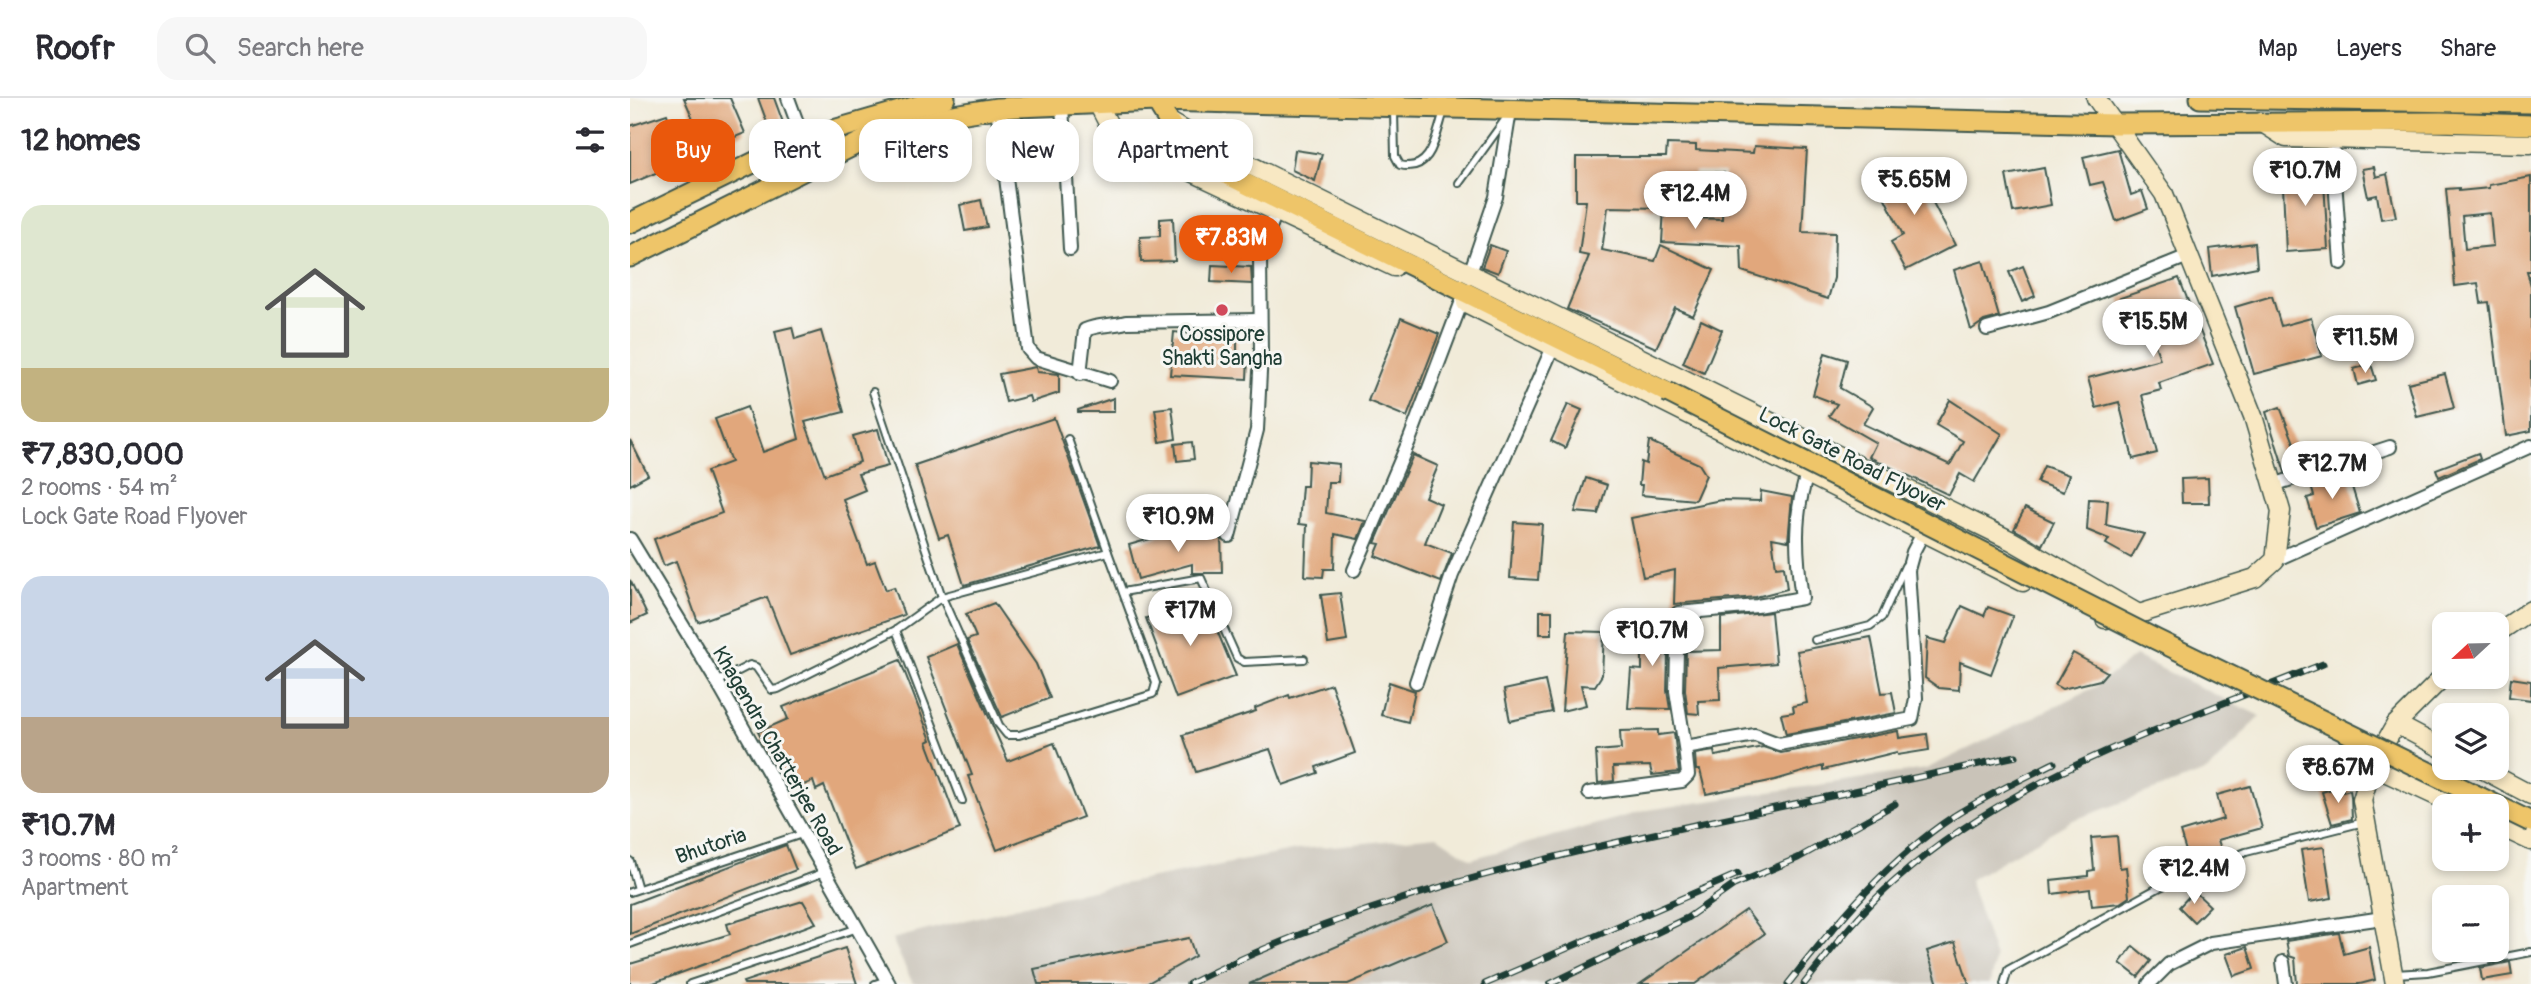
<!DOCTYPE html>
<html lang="en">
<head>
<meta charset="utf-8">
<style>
	:root { --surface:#fff; --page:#f7f7f7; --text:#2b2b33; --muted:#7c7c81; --line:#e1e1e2; --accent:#ea580c }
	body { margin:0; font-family:Pangolin,sans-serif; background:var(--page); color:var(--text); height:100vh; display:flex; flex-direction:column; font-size:26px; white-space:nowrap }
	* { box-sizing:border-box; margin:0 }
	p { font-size:23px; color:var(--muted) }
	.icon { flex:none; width:38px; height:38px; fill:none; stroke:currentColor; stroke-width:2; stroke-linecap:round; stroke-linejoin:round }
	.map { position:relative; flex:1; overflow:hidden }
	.sheet { display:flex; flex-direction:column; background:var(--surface); width:630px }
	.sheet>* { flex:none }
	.banner { position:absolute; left:21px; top:21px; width:665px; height:63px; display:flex; gap:14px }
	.needle { width:46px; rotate:248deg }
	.tools { position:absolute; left:1802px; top:514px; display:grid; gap:14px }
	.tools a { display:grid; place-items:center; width:77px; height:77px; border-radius:14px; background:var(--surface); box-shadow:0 4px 10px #0003; font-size:35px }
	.price { position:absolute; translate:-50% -60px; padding:0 16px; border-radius:24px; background:#fff; color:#222; font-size:23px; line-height:46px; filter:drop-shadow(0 2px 4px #0008) }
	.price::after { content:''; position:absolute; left:50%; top:42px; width:21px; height:16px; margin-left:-10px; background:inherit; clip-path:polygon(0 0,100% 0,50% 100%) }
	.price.current { background:var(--accent); color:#fff }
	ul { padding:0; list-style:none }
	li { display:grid; align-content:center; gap:14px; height:371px; padding:0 21px }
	li span { display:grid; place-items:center; height:217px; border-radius:21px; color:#555 }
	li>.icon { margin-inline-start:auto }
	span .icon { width:126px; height:126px; fill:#fffc; stroke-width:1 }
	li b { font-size:30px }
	h2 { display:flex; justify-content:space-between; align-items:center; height:84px; padding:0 21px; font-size:30px }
	.chip { padding:0 24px; border-radius:21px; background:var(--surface); box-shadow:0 4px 10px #0003; font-size:24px; line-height:63px }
	.chip.current { background:var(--accent); color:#fff }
	header { display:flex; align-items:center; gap:42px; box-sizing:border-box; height:98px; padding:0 35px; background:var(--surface); border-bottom:2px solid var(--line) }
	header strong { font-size:33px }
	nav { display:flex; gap:38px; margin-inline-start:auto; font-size:24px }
	.search { width:490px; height:63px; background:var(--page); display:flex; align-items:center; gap:18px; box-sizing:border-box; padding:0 24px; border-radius:21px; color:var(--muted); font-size:26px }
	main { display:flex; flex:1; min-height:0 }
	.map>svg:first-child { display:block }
	.industrial { fill:#c9c3b8 }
	.building { fill:#e1a77b; fill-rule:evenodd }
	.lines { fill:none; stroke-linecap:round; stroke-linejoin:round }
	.lane-casing { stroke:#3e574d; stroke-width:10 }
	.street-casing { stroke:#3e574d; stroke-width:16 }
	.secondary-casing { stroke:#3e574d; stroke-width:21 }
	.primary-casing { stroke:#3e574d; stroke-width:23 }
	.lane { stroke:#fff; stroke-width:6 }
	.street { stroke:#fff; stroke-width:12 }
	.secondary { stroke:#f8e8c3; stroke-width:18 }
	.primary { stroke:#eec569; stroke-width:19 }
	.rail-casing { stroke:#1f3d34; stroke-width:7 }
	.rail { stroke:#f6f6f2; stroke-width:4.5; stroke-dasharray:13; stroke-linecap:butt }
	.primary-bridge-casing { stroke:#3e574d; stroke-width:23; stroke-linecap:butt }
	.primary-bridge { stroke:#eec569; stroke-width:19 }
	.poi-dot { fill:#d1495b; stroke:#f6f6f2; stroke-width:2.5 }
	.labels { text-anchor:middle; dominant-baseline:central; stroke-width:6; stroke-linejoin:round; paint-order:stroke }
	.poi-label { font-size:21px; fill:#1f3d34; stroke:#f6f6f2 }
	.street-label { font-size:21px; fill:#1f3d34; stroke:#f6f6f2 }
</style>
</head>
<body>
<header>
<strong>Roofr</strong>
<div class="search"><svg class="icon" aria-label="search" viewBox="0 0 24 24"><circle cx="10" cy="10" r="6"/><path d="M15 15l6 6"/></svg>Search here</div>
<nav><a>Map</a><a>Layers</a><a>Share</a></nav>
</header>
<main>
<section class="sheet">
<h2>12 homes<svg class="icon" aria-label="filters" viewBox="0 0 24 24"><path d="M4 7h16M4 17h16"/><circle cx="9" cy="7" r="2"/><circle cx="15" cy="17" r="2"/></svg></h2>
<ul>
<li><span style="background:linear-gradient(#dfe7d0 75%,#c2b280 0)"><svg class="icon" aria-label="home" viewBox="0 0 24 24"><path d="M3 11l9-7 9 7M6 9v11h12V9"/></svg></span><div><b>₹7,830,000</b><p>2 rooms · 54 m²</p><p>Lock Gate Road Flyover</p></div></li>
<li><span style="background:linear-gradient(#c9d6e8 65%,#b9a48a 0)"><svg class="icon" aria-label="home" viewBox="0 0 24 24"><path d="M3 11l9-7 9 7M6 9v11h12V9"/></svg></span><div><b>₹10.7M</b><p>3 rooms · 80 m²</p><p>Apartment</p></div></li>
</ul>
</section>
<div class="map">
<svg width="1901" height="886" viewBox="0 0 1901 886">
	<rect width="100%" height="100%" fill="#f6f6f2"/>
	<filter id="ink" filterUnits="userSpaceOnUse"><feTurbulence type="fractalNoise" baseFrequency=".0143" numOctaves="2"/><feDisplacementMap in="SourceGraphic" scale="14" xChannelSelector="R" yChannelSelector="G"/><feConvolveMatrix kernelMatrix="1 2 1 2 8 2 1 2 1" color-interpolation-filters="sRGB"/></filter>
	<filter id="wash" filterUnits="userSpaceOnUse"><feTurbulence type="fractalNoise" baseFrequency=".00686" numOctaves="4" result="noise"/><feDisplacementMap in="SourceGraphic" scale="28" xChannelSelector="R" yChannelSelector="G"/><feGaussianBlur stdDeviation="1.57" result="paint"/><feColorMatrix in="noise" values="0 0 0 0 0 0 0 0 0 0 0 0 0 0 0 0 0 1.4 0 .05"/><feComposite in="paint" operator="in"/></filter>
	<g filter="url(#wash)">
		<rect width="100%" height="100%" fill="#f1ebd9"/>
		<!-- industrial -->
		<polygon class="industrial" points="1505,558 1630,618 1578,673 1441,723 1339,782 1365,860 1360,886 283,886 262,841 431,798 672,751 807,738 841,761 1018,712 1296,671 1465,589"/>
		<g id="blocks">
			<!-- building -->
			<g class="building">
				<polygon points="54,0 100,0 115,35 76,51"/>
				<polygon points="128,0 144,0 155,30 141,35"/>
				<polygon points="37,16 54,63 0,86 0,28"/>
				<path d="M1037 46 1066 47V52L1123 55 1124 48 1177 51 1172 134 1205 135 1204 180 1198 201 1112 173 1111 148 1032 144 1034 110 978 109 972 152 1025 163 1031 147 1084 172 1063 218 1045 210 1026 250 937 211 959 158 949 156 956 103H946V59H1036ZM1065 74 1094 75 1092 121 1063 120Z"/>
				<polygon points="1488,51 1501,97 1512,93 1518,111 1486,123 1473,84 1460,87 1453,59"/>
				<polygon points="665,52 692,56 685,83 662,72"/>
				<polygon points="1282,64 1325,147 1276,172 1261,144 1273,137 1246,82"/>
				<polygon points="1652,66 1693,67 1698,151 1656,154"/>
				<polygon points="1744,69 1746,79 1757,76 1766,119 1751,121 1747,97 1738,99 1732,71"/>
				<polygon points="1414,70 1421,107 1383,114 1376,77"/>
				<path d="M1901 79V173H1897L1901 188V333L1876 338 1859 204 1851 205 1848 185 1825 188 1816 91 1829 90V93L1859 90V87ZM1860 115 1863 148 1835 151 1832 118Z"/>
				<polygon points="351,102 357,129 335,133 330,107"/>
				<polygon points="543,120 545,163 511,164 510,139 530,138 530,121"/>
				<polygon points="1625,145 1627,169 1582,178 1579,151"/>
				<polygon points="860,147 876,153 868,175 852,169"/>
				<polygon points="1353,163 1369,219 1354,223 1341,232 1324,172"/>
				<polygon points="582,167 621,169 622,186 581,184"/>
				<polygon points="1393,168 1405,198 1392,204 1379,174"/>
				<polygon points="1549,180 1583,266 1529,285 1531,292 1512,297 1527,355 1503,361 1489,304 1466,310 1458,280 1530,261 1514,217 1498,223 1490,200"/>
				<polygon points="1642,198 1651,228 1681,220 1692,258 1624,276 1605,209"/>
				<polygon points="771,220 809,236 777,319 738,303"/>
				<polygon points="1071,222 1092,232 1074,275 1053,265"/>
				<polygon points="162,229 165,241 191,233 214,314 175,324 195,377 230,364 223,338 248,331 258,368 228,376 235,392 213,401 237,466 245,463 256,492 264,489 274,517 160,557 137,499 68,524 46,463 34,468 24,441 92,415 77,373 101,364 85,321 117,309 133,354 169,341 145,233"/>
				<polygon points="564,232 607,232 607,260 618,260 617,281 540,277 544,234 563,236"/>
				<polygon points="1195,255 1217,262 1210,290 1243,309 1233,326 1320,367 1333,343 1306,327 1320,302 1372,336 1344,384 1330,376 1319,397 1239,359 1246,345 1199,318 1207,306 1183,297"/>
				<polygon points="1741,266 1746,282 1728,287 1724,271"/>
				<polygon points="406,269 407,274 429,276 429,295 401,304 399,298 376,304 369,276"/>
				<polygon points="1815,276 1824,310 1787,319 1778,285"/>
				<polygon points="484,300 484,314 448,314 448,312"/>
				<polygon points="938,306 952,312 935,350 921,343"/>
				<polygon points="542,309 546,341 530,344 525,311"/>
				<polygon points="1650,309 1673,368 1655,374 1636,314"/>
				<polygon points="424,320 470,448 334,487 318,437 309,440 285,367"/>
				<polygon points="0,342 18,377 0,387"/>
				<polygon points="1019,343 1069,366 1076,377 1065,402 1011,397 1012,387 1009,387 1011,364 1016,366"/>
				<polygon points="562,344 564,361 547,363 545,346"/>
				<polygon points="1848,355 1850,361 1809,379 1806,371"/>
				<polygon points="783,357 808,368 795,399 811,406 795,445 822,455 811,484 745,458 750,446 745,445"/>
				<polygon points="678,363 709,366 708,384 698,384 696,415 735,423 728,441 705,436 704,471 694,471 693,479 675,478 677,427 669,426 672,388 677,388"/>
				<polygon points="1414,368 1439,377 1433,394 1407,384"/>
				<polygon points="1705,377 1707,383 1719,379 1730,415 1686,429 1677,400 1684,398 1680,385"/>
				<polygon points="956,380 977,387 968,416 945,414"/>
				<polygon points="1578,380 1579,405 1552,405 1551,381"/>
				<polygon points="1131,393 1162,399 1158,443 1142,440 1146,469 1154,468 1157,491 1126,499 1044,506 1045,472 1013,479 1001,420 1091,402 1130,403"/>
				<polygon points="1459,401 1478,402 1476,427 1514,436 1501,460 1476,446 1479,441 1457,432"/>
				<polygon points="1395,410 1424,424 1412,447 1384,431"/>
				<polygon points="884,424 912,426 908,482 880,480"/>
				<polygon points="541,435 591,436 592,475 562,475 562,466 508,481 499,447"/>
				<polygon points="0,482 17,517 0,525"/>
				<polygon points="710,495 717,543 698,546 691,497"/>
				<polygon points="573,499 606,578 546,600 516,520"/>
				<polygon points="364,505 406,566 420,600 372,619 337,542 346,539 336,516"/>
				<polygon points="1332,508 1354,518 1358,509 1383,518 1361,576 1330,564 1329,592 1309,590 1295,580 1297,540 1315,545"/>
				<rect x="910" y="513" width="12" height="23"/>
				<polygon points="1141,514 1146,565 1089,570 1090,602 1068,603 1069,616 1058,615 1055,592 1056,553 1091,552 1091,520"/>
				<polygon points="1012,521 1039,521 1037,593 1040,611 998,610 1001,571 1012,572"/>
				<polygon points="938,533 974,534 972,577 965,588 951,587 956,607 932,613"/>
				<polygon points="1241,539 1252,595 1262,594 1266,615 1156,636 1151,616 1164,614 1163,608 1177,605 1167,553"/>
				<polygon points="327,546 378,663 424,645 453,719 367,752 338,678 342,677 296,559"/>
				<polygon points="1443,555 1477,574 1470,582 1432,591 1425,587"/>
				<polygon points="270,562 301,642 297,644 330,731 226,771 194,688 186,692 183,683 159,693 128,634 158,621 153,609"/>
				<polygon points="1881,580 1901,583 1901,602 1879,599"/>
				<polygon points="915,583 922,614 880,623 874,592"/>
				<polygon points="759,584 785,593 778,624 751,617"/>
				<polygon points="701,586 725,655 686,669 688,675 653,687 640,651 566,674 553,637 626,613 625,610 659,597 660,600"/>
				<polygon points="1028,632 1028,637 1044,635 1049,674 1022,677 1020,668 983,669 984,683 968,685 966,653 991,651 990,633"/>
				<polygon points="1268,633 1269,640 1297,636 1299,652 1268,657 1267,654 1193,672 1193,668 1145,682 1076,696 1070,672 1066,672 1065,656 1084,653 1085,658 1133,649 1151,655"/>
				<polygon points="1620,688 1632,730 1588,742 1593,757 1561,769 1550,734 1593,721 1587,697"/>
				<polygon points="1712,688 1713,694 1720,692 1721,698 1722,721 1702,726 1692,694"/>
				<polygon points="1487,738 1490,770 1496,769 1499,799 1490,805 1462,808 1460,791 1422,796 1421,782 1458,778 1458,773 1464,772 1461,740"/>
				<polygon points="156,747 166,772 0,836 0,806"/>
				<polygon points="1694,749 1702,800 1679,804 1671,752"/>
				<polygon points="1564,793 1580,808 1564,824 1549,809"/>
				<polygon points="173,803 186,825 21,886 0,886 0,866 100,836 97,826"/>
				<polygon points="803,807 818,843 718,886 619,886"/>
				<polygon points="1116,812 1134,836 1065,886 1010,886"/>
				<polygon points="1709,835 1714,856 1739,849 1745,882 1730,886 1667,886 1665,860 1659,858 1656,843"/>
				<polygon points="559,840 565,858 516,886 408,886 404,871"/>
				<polygon points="1325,844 1339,886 1308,886 1297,853"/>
				<polygon points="1503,848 1521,863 1508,879 1490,865"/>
				<polygon points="1617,849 1624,871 1604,878 1596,856"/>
				<polygon points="215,850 227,886 114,886 113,884"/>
				<polygon points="1880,864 1882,877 1852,882 1850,870"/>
			</g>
		</g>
	</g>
	<g filter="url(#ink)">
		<use href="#blocks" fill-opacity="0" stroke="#3e574d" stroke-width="2"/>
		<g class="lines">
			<!-- lane casing -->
			<g class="lane-casing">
				<g id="lane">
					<path d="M764 13 765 58 770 67C802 75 806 37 814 13"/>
					<polyline points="829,85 874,23"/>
					<polyline points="438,341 478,454"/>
					<polygon points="478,454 526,585 523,596 389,637 377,637 369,627 312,499"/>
					<polyline points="493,494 571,480 607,560 614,564 674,561"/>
					<polyline points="266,532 332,703"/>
					<polyline points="1185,542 1240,528 1252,519 1275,468"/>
					<polyline points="87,584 120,567 126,569 142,592 148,591 266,532 312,499 243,294"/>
					<polyline points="0,763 8,791"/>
					<polyline points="0,794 172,736"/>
					<polyline points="0,846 195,774"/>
					<polyline points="1765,876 1798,874 1901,854"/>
					<polyline points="60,886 228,830"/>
					<polyline points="245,886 257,882"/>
					<polyline points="1374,886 1378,872 1530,789 1616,754 1734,724"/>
				</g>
			</g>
			<!-- street casing -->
			<g class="street-casing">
				<g id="street">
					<polyline points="158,0 183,68"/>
					<polyline points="432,7 440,151"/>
					<polyline points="367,10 398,251 406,260 480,283"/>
					<polyline points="1702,41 1711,165"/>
					<polyline points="840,175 866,99 880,13"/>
					<polyline points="1357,231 1419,214 1558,158"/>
					<path d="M450 276 455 232C468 226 482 228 496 224L629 222"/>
					<path d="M1177 377C1163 418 1166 457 1172 500L1127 508 1048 515 1046 593 1055 649 1125 637 1149 646 1282 621 1286 600 1278 472 1283 454 1293 435"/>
					<polyline points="1643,387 1760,349"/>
					<polyline points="599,438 627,332 631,255 630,158 646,113"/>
					<polyline points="0,441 87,584 259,886"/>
					<polyline points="1645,462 1901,348"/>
					<polyline points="724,472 779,343 832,203"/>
					<polyline points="786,584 822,477 923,249"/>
					<polyline points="959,695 1052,683 1058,677 1055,649"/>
					<polyline points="1653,864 1656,886"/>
					<polyline points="1519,886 1539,866 1581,845 1753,820"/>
				</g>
			</g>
			<!-- secondary casing -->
			<g class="secondary-casing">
				<g id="secondary">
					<polyline points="465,0 480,29 526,57 764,169"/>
					<polyline points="1466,0 1534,96 1623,318 1651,413 1645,462 1625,480 1509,516 1475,521"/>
					<polyline points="537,22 575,45 1382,443 1509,516"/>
					<polyline points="1631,24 1656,40 1901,46"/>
					<polyline points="836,205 1393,484"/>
					<polyline points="1867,535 1901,512"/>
					<polyline points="1766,626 1815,652"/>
					<polyline points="1742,668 1830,709"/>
					<polyline points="1850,670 1901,697"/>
					<polyline points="1867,727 1901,743"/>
					<polyline points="1765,886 1732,702 1742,668 1766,626 1815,577"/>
				</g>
			</g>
			<!-- primary casing -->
			<g class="primary-casing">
				<g id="primary">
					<polyline points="524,0 552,45 584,70 1037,294"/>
					<polyline points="1570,0 1901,5"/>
					<polyline points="0,125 172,41 315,0"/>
					<polyline points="0,159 233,43 323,17 367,10 526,3 1485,26 1811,24 1901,27"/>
				</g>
			</g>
			<!-- lane -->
			<use href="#lane" class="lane"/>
			<!-- street -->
			<use href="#street" class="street"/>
			<!-- secondary -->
			<use href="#secondary" class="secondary"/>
			<!-- primary -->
			<use href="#primary" class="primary"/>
			<!-- rail casing -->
			<g class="rail-casing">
				<g id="rail">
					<path d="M559 886C718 805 895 764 1069 726 1175 704 1280 681 1386 658"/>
					<polyline points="855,886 1108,776"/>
					<polyline points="920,886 1057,820 1104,787 1168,760 1265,706"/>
					<path d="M1158 886C1207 824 1258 762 1324 718 1356 698 1390 682 1424 665"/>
					<path d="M1174 886C1203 850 1230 813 1265 783 1386 675 1545 626 1693 566"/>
				</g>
			</g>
			<!-- rail -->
			<use href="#rail" class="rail"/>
			<!-- primary-bridge casing -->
			<g class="primary-bridge-casing">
				<polyline id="primary-bridge" points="1037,294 1525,541 1901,724"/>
			</g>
			<!-- primary-bridge -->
			<use href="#primary-bridge" class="primary-bridge"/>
		</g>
	</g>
	<!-- markers -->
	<circle class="poi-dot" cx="592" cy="212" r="7"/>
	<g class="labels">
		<!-- poi labels -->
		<g class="poi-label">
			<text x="592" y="236">Cossipore<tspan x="592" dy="24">Shakti Sangha</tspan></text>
		</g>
		<!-- street labels -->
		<g class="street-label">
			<text transform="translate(1222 362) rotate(27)">Lock Gate Road Flyover</text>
			<text transform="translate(147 653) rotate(60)">Khagendra Chatterjee Road</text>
			<text transform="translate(81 748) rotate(-19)">Bhutoria</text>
		</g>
	</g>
</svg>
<div class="tools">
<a><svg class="needle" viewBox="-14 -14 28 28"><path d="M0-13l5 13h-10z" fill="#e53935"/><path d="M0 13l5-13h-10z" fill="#7c7c81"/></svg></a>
<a><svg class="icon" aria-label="layers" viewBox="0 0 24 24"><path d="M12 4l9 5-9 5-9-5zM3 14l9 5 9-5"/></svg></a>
<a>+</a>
<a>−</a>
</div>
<b class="price" style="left:1675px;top:110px">₹10.7M</b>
<b class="price" style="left:1284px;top:119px">₹5.65M</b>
<b class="price" style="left:1065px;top:133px">₹12.4M</b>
<b class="price current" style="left:601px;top:177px">₹7.83M</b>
<b class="price" style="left:1523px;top:261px">₹15.5M</b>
<b class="price" style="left:1735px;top:277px">₹11.5M</b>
<b class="price" style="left:1702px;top:403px">₹12.7M</b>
<b class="price" style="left:548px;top:456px">₹10.9M</b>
<b class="price" style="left:560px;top:550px">₹17M</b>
<b class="price" style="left:1022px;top:570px">₹10.7M</b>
<b class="price" style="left:1708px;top:707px">₹8.67M</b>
<b class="price" style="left:1564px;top:808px">₹12.4M</b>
<div class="banner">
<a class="chip current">Buy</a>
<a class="chip">Rent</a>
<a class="chip">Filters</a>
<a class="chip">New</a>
<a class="chip">Apartment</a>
</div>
</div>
</main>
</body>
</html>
